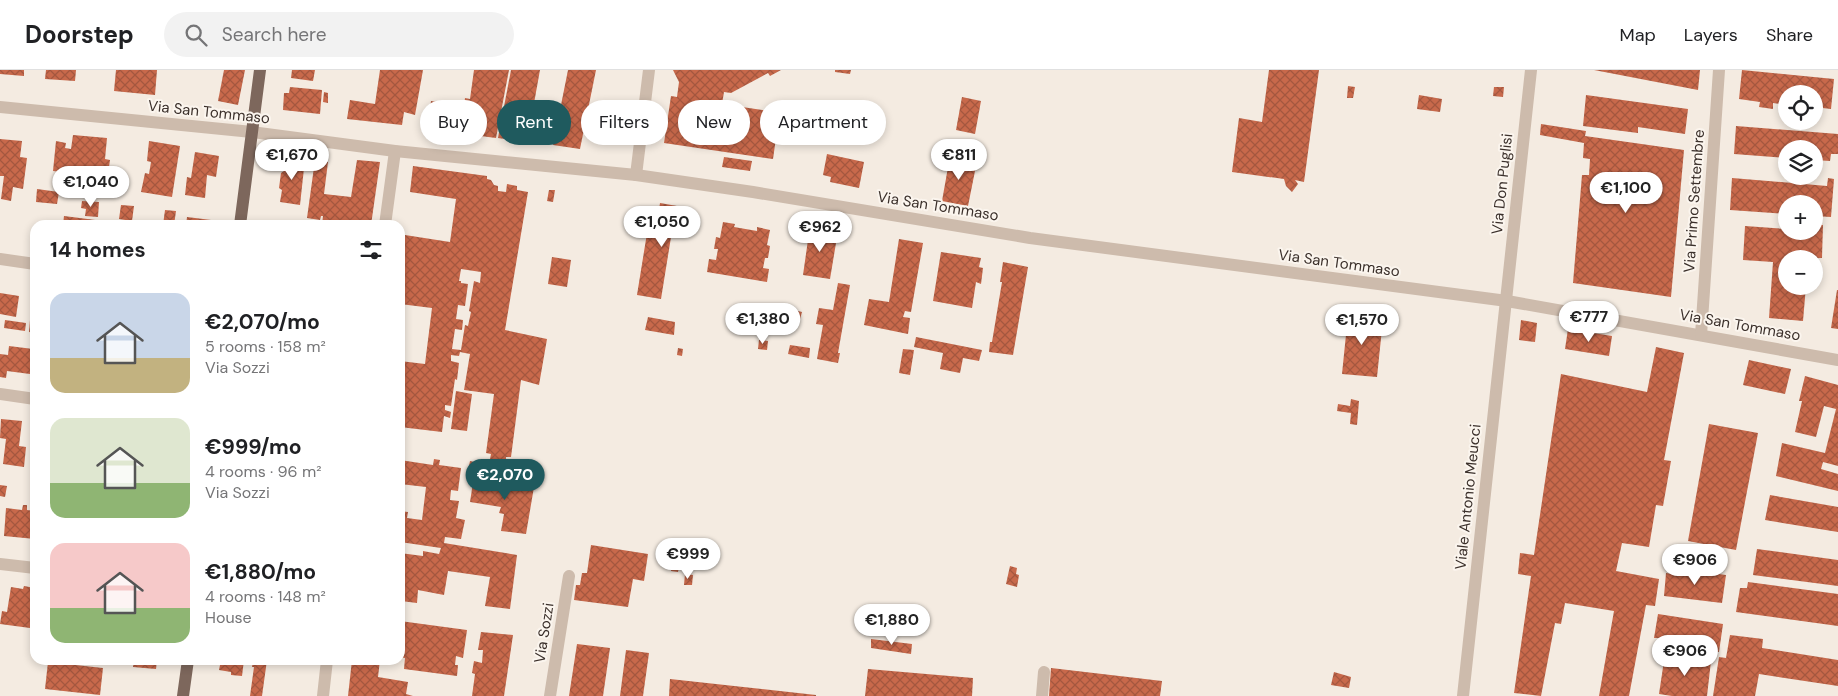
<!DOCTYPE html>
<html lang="en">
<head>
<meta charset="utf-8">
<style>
	:root { --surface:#fff; --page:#f2f2f2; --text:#202124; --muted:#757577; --line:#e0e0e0; --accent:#1f5a5e }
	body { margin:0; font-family:"DM Sans",sans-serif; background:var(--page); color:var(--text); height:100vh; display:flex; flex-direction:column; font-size:19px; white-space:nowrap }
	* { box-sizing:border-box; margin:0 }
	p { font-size:16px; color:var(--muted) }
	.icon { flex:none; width:28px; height:28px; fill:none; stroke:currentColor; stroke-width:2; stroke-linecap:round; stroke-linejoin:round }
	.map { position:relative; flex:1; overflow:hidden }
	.details { position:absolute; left:30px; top:150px; width:375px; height:445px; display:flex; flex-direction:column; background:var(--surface); border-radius:15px; box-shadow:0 2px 8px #0003 }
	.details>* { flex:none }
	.top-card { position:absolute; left:420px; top:30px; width:475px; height:45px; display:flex; gap:10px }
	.fabs { position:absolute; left:1778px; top:15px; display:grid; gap:10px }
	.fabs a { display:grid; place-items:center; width:45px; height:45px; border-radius:50%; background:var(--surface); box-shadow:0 2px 8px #0003; font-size:25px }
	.price { position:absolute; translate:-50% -42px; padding:0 11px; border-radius:18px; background:#fff; color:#222; font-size:16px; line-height:32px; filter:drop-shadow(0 1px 2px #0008) }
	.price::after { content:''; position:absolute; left:50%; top:30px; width:15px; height:11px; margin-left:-8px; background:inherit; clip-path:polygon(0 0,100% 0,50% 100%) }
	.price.on { background:var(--accent); color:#fff }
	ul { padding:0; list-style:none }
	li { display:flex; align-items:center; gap:15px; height:125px; padding:0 20px }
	li span { display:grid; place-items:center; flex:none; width:140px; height:100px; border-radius:15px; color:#555 }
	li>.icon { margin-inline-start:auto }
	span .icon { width:60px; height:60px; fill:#fffc; stroke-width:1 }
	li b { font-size:21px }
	h2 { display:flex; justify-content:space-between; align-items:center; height:60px; padding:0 20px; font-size:21px }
	.pill { padding:0 18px; border-radius:22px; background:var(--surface); box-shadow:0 2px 8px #0003; font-size:18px; line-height:45px }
	.pill.on { background:var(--accent); color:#fff }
	header { display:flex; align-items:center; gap:30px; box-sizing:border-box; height:70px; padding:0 25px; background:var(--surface); border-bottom:1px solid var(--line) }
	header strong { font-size:24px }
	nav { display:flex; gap:28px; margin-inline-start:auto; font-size:18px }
	.search { width:350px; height:45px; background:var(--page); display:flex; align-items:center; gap:12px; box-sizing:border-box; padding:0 18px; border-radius:28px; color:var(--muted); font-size:19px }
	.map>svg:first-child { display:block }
	.building { fill:url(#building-cross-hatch); fill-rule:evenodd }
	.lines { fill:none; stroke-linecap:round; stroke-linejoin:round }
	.minor { stroke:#cdbbac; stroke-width:12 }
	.major { stroke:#7d675c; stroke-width:12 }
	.labels { text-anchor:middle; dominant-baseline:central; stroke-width:4; stroke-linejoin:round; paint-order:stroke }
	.street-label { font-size:15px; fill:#3b302b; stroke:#fbf5ee }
</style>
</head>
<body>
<header>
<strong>Doorstep</strong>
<div class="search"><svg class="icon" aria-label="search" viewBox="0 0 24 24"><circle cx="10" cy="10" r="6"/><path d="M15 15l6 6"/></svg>Search here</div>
<nav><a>Map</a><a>Layers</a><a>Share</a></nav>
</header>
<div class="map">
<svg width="1838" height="626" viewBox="0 0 1838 626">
	<defs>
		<pattern id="building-cross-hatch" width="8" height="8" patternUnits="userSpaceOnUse" patternTransform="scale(1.25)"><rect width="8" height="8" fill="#c8694b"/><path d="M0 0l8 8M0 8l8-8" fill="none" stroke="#a4573f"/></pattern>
	</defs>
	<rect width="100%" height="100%" fill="#f4ebe1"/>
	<!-- building -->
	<g class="building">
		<polygon points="0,0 24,0 24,6 0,4"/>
		<polygon points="46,0 76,0 75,11 45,9"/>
		<polygon points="116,0 157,0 155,25 114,21"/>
		<polygon points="224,0 245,0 238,35 218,31"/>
		<polygon points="292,0 315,0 313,11 291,8"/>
		<polygon points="380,0 423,0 415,45 404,42 402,55 347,49 350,30 375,34"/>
		<polygon points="474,0 509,0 496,68 427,59 431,31 464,36 465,28 470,29"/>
		<polygon points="511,0 540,0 527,72 498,68"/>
		<polygon points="568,0 596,0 580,79 553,75"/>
		<polygon points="673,0 781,0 770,6 768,3 731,23 724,22 722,34 769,41 767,53 778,54 773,89 664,73 671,26 677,27 679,12"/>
		<polygon points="835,0 851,0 850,4 835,2"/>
		<polygon points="1269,0 1319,0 1304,112 1295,110 1298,114 1292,122 1286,116 1284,109 1232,102 1239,48 1262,52"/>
		<polygon points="1594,0 1700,0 1698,20"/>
		<polygon points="1742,0 1834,9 1831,39 1814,37 1814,24 1786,24 1786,35 1773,33 1773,39 1759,37 1760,32 1739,29"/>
		<polygon points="1348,16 1355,17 1353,28 1347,28"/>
		<polygon points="290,17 322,20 320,44 283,40 284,23 289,23"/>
		<polygon points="1494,17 1504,17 1503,27 1493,26"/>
		<polygon points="324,22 328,23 328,33 323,32"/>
		<polygon points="1419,25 1442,29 1440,42 1417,39"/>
		<polygon points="1586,25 1688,39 1685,64 1638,57 1638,63 1583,56"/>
		<polygon points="962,27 981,31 975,64 956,60"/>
		<polygon points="1541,54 1586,61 1585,66 1684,80 1671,227 1573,213 1582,105 1589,105 1590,89 1583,88 1584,73 1540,65"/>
		<polygon points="1736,56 1838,64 1838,84 1831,84 1830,91 1814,90 1814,79 1786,79 1786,88 1734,84"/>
		<polygon points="73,65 107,68 105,89 110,90 106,118 87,116 89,105 53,101 56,71 66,73 65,78 71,79"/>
		<polygon points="0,69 22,71 20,87 27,88 23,119 13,117 11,131 1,129 4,106 0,106"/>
		<polygon points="149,71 180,76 172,127 141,122 145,103 149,104 151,92 147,91"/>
		<polygon points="962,76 986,80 984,87 961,83"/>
		<polygon points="195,82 219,86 216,107 207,105 205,128 185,125 187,107 191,108"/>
		<polygon points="827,84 864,92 859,118 830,112 831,107 823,105"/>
		<polygon points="950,86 977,91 968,136 942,131"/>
		<polygon points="724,87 752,91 750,101 722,97"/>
		<polygon points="286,88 305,89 300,135 280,132 282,120 279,118 281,103 284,101"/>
		<polygon points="315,90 328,92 324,124 351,127 357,90 380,92 371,155 322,155 323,146 321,146 320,150 307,148"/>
		<path d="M413 96 487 106V109L491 110 494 115 498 116V121L506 122 507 114 517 116V120L528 122 505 260 547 269 539 315 521 310 511 387H506V392L490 389 491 384 486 383 494 324 464 320 470 284 460 282 459 286 451 285V291L459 293 457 310 455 309 451 336 445 335V340L451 342 450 348 444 346 442 362 400 357V291L425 294 432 238 400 234V203L405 165 450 172 456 129 410 122ZM461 199 481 202 480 213 474 211 469 241 471 242 468 256 465 255 461 280 452 279 455 259 462 260 463 250 456 249 458 235 465 236 468 214 461 213V211H459Z"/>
		<polygon points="1732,108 1827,116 1828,108 1834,109 1831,147 1814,146 1814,134 1786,134 1786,144 1730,140"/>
		<polygon points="37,119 59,122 57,134 36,132"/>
		<polygon points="549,120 555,120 553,132 547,131"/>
		<polygon points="82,131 99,132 98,147 85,146 86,139 81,138"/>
		<polygon points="660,133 694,139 690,164 672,161 661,229 637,225 648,157 656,159"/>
		<polygon points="121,135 134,136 132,151 119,149"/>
		<polygon points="165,140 176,141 174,155 163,155"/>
		<polygon points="64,146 103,151 103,155 63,155"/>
		<polygon points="187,147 211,150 210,155 186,155"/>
		<polygon points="723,152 735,154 734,157 757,161 757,157 770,160 767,175 770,176 768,188 765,188 763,198 769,199 767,212 707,202 709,189 716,190 718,179 714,179 716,167 720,168"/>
		<polygon points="1814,154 1823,155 1822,188 1786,189 1786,216 1806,216 1803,251 1769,248 1773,192 1743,190 1745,156 1786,159 1786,161 1814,161"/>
		<polygon points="810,156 838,161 830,209 803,205"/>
		<polygon points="899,169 923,173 911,242 905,241 903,247 910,248 908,264 864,255 869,229 889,232"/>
		<polygon points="941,182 981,188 979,197 983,198 981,214 976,212 972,238 933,231"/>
		<polygon points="552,187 571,190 567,217 548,214"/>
		<polygon points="1003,192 1028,197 1013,285 989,282 990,272 992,272 1002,212 1000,212"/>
		<polygon points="838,213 850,215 838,283 840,283 838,293 817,289 823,255 816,254 819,238 833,240"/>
		<polygon points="1837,220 1838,220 1838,259 1831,258"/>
		<polygon points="0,223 19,226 16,247 0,244"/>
		<polygon points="790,239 802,242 800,249 788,246"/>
		<polygon points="1348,245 1383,249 1377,307 1342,304"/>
		<polygon points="648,247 675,252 674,265 645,260"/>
		<polygon points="5,250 26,253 25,261 4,258"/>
		<polygon points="30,250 35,250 35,263 29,262"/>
		<polygon points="1521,250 1537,253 1535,272 1519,270"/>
		<polygon points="1568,259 1612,266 1609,286 1565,279"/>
		<polygon points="916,267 982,280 979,291 963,288 960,303 940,299 943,283 914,277"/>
		<polygon points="759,270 768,271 767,280 758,279"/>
		<polygon points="790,275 810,278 809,288 788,284"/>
		<polygon points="9,276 33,279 30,304 7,301 6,308 0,307 0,284 8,285"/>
		<polygon points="1656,277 1684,283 1664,390 1671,391 1663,436 1656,435 1649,477 1622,473 1616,501 1659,509 1655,536 1646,535 1629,626 1599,626 1614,541 1565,533 1561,554 1555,553 1541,626 1514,623 1531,506 1518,504 1520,483 1534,485 1561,304 1647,322"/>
		<polygon points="678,278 683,279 682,286 677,285"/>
		<polygon points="903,279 914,280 910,305 899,303"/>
		<polygon points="1749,290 1791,299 1785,324 1743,315"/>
		<polygon points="1805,306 1838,315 1838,396 1823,392 1821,399 1838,404 1838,421 1776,406 1782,373 1825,383 1836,339 1824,336 1816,367 1795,362 1802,331 1799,331"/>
		<polygon points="456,321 472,324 467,361 451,359"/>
		<polygon points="1351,329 1359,331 1357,355 1350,354 1351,343 1337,341 1338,334 1350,336"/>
		<polygon points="1,349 22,351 19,376 26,377 24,397 3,394 6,369 0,368"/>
		<polygon points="1709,354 1758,363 1736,480 1688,471"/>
		<polygon points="434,389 440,390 439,395 461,398 458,421 451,420 450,430 459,431 456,448 465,450 461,469 445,467 444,473 517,485 510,539 485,536 490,507 448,501 444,525 418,520 417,533 401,531 405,513 400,512 400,483 423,486 423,481 439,484 441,478 400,472 400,441 408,442 407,448 422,450 426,417 400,414 400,390 433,395"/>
		<polygon points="470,391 508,400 506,405 469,396"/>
		<polygon points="474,406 510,413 511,409 517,409 516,415 534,417 526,464 501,461 504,444 499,443 501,437 470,432"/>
		<polygon points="0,415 7,416 5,427 0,426"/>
		<polygon points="1770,425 1838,437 1838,462 1765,450"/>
		<polygon points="23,435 27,435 27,440 35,441 35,469 4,466 6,438 22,440"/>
		<polygon points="591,475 648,484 644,511 633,509 628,537 574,530 576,515 580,515 582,503 587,503"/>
		<polygon points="1757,479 1838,490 1838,516 1753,505"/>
		<polygon points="672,495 679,497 678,502 671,501"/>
		<polygon points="1010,496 1017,498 1016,504 1019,505 1017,517 1006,514"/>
		<polygon points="1673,498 1726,505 1722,533 1664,526 1666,503 1672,504"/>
		<polygon points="685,504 693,505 692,515 684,515"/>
		<polygon points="1748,512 1838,524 1838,556 1736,542 1740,518 1747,518"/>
		<polygon points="24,516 35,518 35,546 32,546 30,558 0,554 2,541 7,542 11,517 23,519"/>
		<polygon points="1658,544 1723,554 1719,582 1659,574 1659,568 1654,568"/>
		<polygon points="400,551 467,560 463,588 456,586 455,595 458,595 457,606 404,599 405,588 400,587"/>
		<polygon points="481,562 513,565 504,626 472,626 475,604 472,603 474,591 482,593 483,580 478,580"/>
		<polygon points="1730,565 1763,569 1762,578 1838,590 1838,616 1759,604 1755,626 1713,626 1719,587 1726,588"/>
		<polygon points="871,569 912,574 911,584 871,578"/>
		<polygon points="577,574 610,578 603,626 569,626"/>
		<polygon points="626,580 649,583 643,626 620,626"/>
		<polygon points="1665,584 1711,591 1707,626 1672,626 1659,624"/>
		<polygon points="134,590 157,590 156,599 133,597"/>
		<polygon points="221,590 244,590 242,606 231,605 231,602 219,600"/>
		<polygon points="253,590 267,590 262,626 250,626 254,597 252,597"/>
		<polygon points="352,590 380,590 378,607 408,612 406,624 413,626 348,626"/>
		<polygon points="48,592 103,598 100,625 45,619"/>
		<polygon points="1051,598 1162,611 1160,626 1049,626"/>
		<polygon points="868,599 973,608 972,626 865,626"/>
		<polygon points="1334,602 1351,607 1349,618 1331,615"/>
		<polygon points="670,609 816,625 816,626 669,626"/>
	</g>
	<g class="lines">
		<!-- minor -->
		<g class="minor">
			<polyline points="0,37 252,62 395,81 636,105 753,122 1030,168 1507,231 1838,290"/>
			<polyline points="636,105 649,0"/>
			<polyline points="385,155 395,81"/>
			<polyline points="0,189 35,194"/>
			<polyline points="1701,265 1719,0"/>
			<polyline points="0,324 35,329"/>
			<polyline points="0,494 35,498"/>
			<polyline points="323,626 327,590"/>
			<polyline points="550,626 569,506"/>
			<polyline points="1042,626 1044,602"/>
			<polyline points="1463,626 1531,0"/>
		</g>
		<!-- major -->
		<g class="major">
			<polyline points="240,155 260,0"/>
			<polyline points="183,626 188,590"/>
		</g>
	</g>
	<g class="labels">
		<!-- street labels -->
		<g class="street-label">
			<text transform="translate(209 42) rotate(6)">Via San Tommaso</text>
			<text transform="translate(1502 114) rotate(-84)">Via Don Puglisi</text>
			<text transform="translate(1694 131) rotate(-86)">Via Primo Settembre</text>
			<text transform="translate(938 136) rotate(9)">Via San Tommaso</text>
			<text transform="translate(1339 193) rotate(8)">Via San Tommaso</text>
			<text transform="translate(1740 255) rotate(10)">Via San Tommaso</text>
			<text transform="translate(1468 427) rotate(-84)">Viale Antonio Meucci</text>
			<text transform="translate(544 563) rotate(-81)">Via Sozzi</text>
		</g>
	</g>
</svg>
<div class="fabs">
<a><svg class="icon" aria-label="locate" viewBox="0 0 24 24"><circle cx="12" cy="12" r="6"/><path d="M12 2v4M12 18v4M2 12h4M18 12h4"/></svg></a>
<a><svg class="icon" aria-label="layers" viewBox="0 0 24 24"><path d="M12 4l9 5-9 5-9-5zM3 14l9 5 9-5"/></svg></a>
<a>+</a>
<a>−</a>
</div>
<b class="price" style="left:292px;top:111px">€1,670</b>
<b class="price" style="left:959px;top:111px">€811</b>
<b class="price" style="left:91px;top:138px">€1,040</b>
<b class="price" style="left:1626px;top:144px">€1,100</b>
<b class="price" style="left:662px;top:178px">€1,050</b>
<b class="price" style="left:820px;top:183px">€962</b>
<b class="price" style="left:1589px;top:273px">€777</b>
<b class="price" style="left:763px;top:275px">€1,380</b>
<b class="price" style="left:1362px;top:276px">€1,570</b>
<b class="price on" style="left:505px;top:431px">€2,070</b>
<b class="price" style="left:688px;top:510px">€999</b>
<b class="price" style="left:1695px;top:516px">€906</b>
<b class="price" style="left:892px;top:576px">€1,880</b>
<b class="price" style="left:1685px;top:607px">€906</b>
<div class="top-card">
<a class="pill">Buy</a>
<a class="pill on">Rent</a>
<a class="pill">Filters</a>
<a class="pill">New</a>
<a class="pill">Apartment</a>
</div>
<section class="details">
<h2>14 homes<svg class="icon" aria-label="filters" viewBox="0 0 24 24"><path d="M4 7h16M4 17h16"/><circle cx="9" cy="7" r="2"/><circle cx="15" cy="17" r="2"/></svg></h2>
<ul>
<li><span style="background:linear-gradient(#c9d6e8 65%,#c2b280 0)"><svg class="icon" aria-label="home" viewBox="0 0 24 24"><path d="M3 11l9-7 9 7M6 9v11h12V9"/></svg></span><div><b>€2,070/mo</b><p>5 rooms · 158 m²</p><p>Via Sozzi</p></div></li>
<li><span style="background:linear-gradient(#dfe7d0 65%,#8fb573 0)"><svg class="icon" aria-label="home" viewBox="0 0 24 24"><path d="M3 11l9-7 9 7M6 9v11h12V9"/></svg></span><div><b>€999/mo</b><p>4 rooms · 96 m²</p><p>Via Sozzi</p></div></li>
<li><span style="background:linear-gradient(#f6c9c9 65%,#8fb573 0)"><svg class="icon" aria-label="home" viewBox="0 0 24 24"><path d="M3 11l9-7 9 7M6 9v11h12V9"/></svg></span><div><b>€1,880/mo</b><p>4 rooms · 148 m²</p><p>House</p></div></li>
</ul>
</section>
</div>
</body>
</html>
